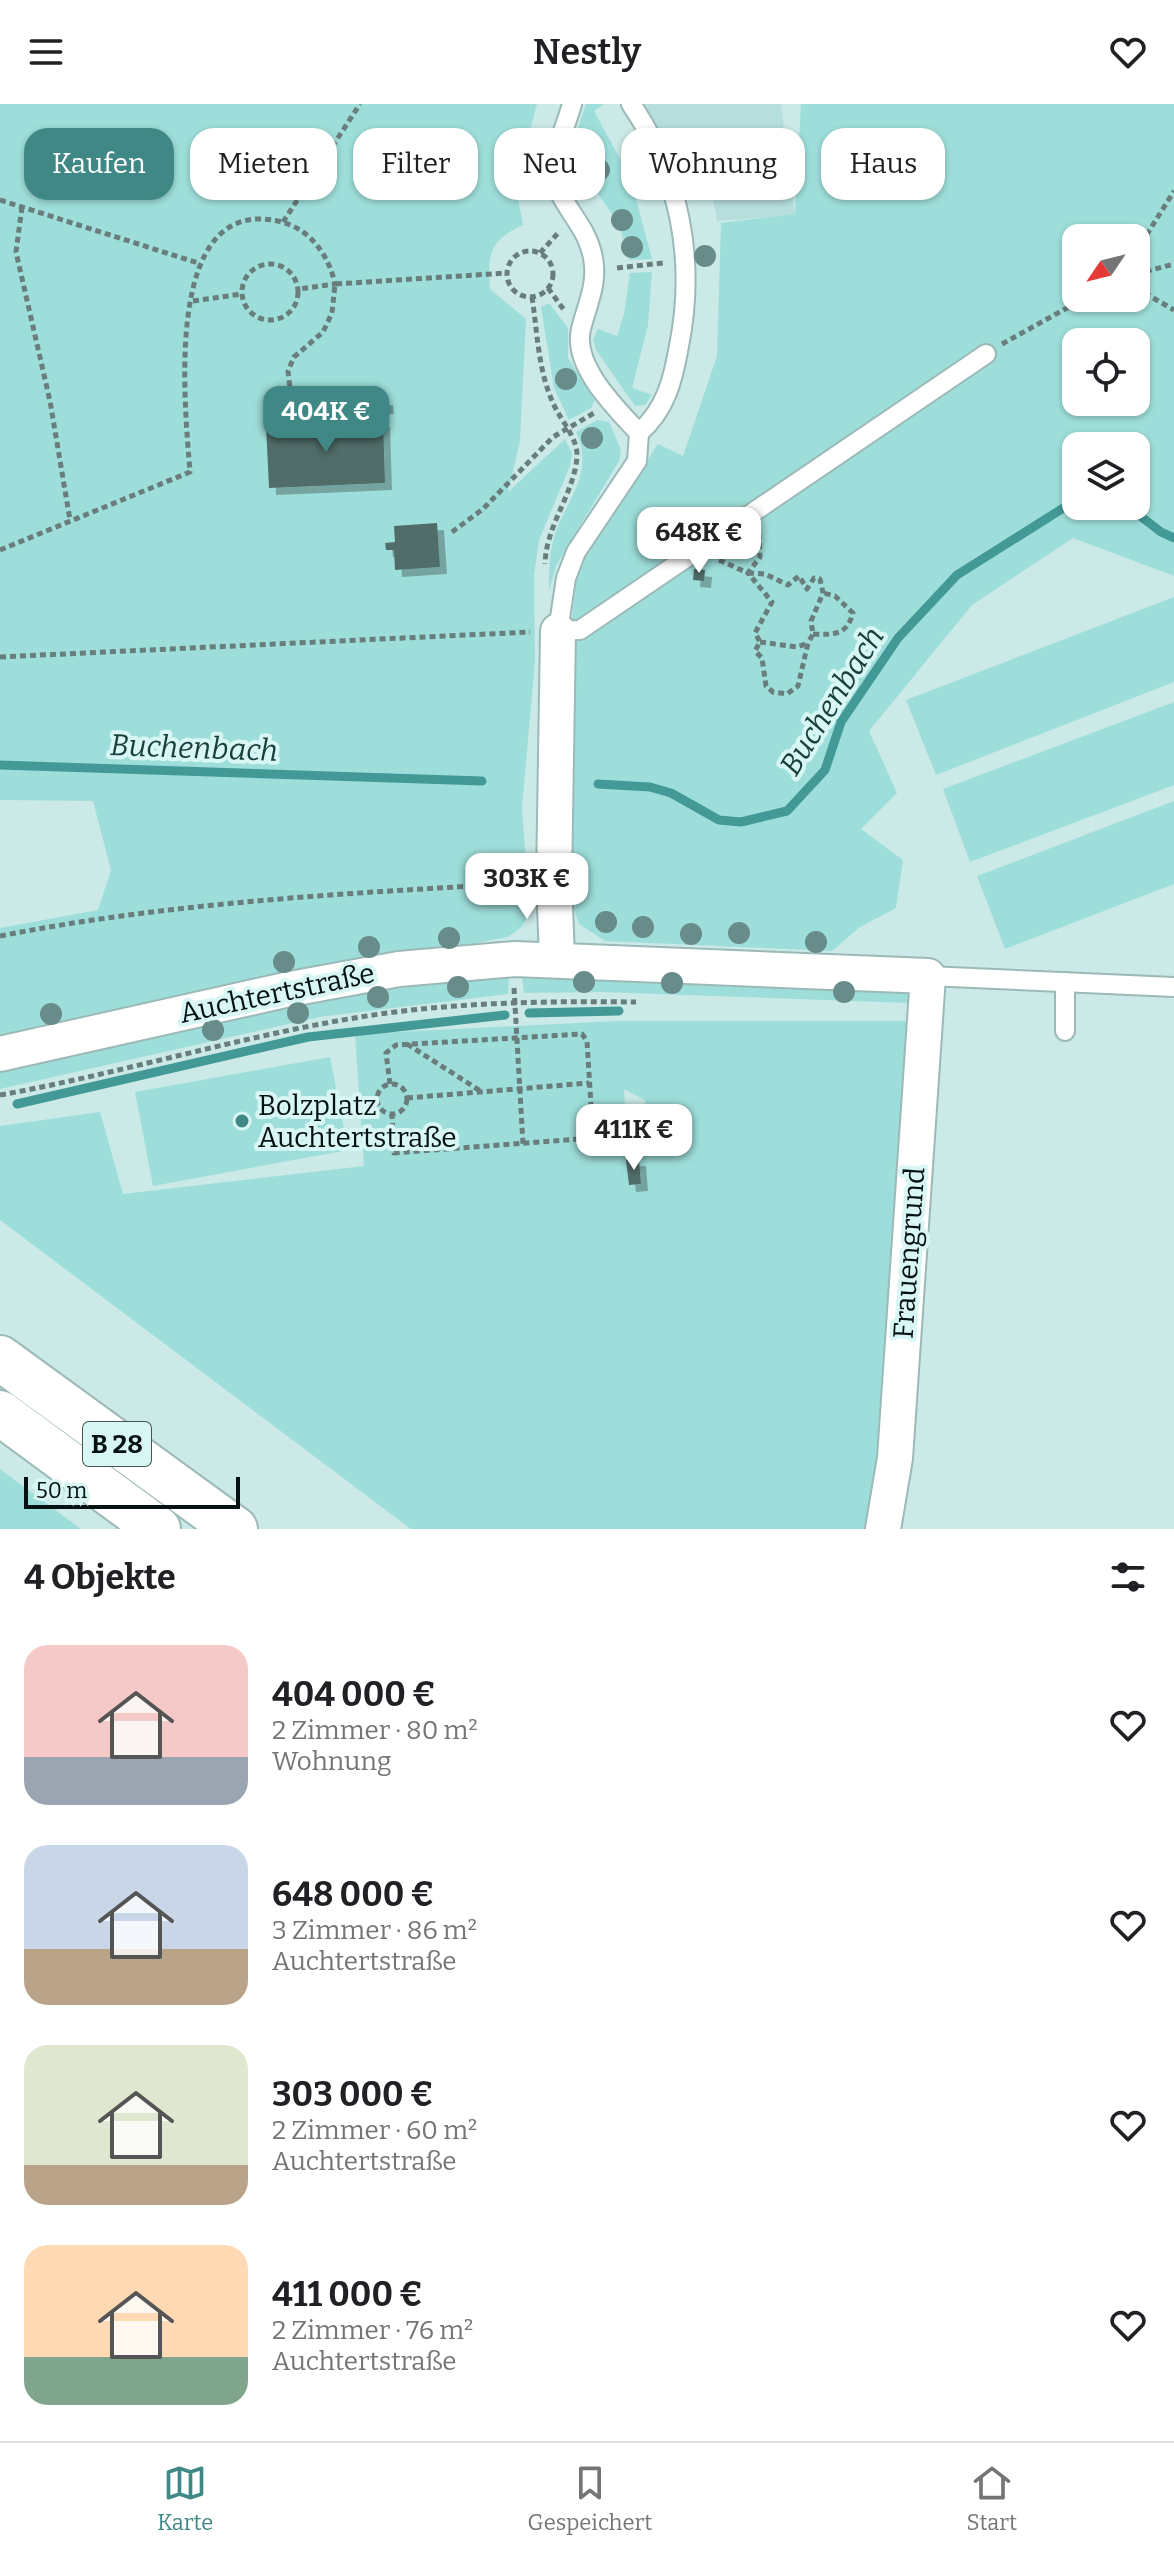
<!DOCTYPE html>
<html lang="de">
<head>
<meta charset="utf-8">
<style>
	:root { --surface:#fff; --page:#f2f2f2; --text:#202124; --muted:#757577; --line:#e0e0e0; --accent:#408885 }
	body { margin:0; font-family:Bitter,serif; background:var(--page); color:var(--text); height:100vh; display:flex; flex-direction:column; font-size:30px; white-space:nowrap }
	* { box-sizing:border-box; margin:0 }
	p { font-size:26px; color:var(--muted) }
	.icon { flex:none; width:44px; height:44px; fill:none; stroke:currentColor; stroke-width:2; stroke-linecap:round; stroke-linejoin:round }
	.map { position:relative; height:1425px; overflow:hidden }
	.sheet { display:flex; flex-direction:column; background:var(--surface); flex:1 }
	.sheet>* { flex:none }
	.hud { position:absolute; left:24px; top:24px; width:1126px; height:72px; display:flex; gap:16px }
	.needle { width:52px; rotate:235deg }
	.controls { position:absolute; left:1062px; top:120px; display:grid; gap:16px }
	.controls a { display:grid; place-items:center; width:88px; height:88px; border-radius:16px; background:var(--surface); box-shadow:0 2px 6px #0004; font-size:40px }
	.scale { position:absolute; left:24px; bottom:20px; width:216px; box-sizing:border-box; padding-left:8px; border:4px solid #061111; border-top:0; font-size:22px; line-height:28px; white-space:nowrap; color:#061111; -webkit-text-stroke:6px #d7f6f4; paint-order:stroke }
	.price { position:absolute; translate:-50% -68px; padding:0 18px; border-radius:16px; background:#fff; color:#222; font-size:26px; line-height:52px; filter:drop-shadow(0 2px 4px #0008) }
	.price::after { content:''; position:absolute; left:50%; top:48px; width:24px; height:18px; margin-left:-12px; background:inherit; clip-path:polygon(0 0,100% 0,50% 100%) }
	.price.on { background:var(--accent); color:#fff }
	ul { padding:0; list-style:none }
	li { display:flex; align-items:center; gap:24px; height:200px; padding:0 24px }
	li span { display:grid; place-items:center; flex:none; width:224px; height:160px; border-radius:24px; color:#555 }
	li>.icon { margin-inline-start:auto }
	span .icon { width:96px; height:96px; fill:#fffc; stroke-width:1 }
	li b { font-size:34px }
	h2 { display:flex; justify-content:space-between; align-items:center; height:96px; padding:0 24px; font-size:34px }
	.tag { padding:0 28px; border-radius:24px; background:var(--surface); box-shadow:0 2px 6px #0004; font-size:28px; line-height:72px }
	.tag.on { background:var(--accent); color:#fff }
	header { display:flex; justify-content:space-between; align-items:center; height:104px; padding:0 24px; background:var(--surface); font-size:36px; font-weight:600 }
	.dock { display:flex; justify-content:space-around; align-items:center; height:112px; border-top:2px solid var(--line); background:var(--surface); font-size:22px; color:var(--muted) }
	.dock a { display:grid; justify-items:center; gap:4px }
	.dock .on { color:var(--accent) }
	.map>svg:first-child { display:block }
	.built { fill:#b5dedc }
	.green { fill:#9ededa; fill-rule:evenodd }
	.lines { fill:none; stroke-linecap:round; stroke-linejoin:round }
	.stream { stroke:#439996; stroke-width:9 }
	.building { fill:#516d6b; filter:url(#shadow) }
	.service-casing { stroke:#9bb9b7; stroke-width:22 }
	.minor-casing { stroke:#9bb9b7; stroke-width:38 }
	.trunk-casing { stroke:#9bb9b7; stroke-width:48 }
	.path { stroke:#687d7c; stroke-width:5; stroke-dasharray:6 4; stroke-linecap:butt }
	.service { stroke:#fff; stroke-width:18 }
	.minor { stroke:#fff; stroke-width:34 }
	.trunk { stroke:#fff; stroke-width:44 }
	.tree { fill:#688c8a }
	.poi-dot { fill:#408885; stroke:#d7f6f4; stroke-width:3 }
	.labels { text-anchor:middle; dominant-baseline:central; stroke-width:8; stroke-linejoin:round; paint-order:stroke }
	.shield { fill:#d7f6f4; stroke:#455655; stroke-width:2 }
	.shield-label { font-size:26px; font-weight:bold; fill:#061111 }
	.street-label { font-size:28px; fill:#061111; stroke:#d7f6f4 }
	.poi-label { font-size:28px; fill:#061111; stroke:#d7f6f4; text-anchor:start }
	.water-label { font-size:30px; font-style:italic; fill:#163f3d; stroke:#d7f6f4 }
</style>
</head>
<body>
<header><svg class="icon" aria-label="menu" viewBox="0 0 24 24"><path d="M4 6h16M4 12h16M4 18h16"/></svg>Nestly<svg class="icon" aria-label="heart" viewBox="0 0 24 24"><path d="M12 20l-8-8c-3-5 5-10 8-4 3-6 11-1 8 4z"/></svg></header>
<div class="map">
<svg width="1174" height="1425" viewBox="0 0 1174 1425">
	<defs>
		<filter id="shadow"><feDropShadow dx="7" dy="7" stdDeviation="0" flood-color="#0004"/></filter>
	</defs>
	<rect width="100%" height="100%" fill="#cae9e7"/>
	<!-- built -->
	<polygon class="built" points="637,0 781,0 795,111 717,117 704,40 673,53"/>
	<!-- green -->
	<g class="green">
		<path d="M0 0H537L515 80 523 121C490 136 487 150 490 185L526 215 520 337 508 388 565 335 572 349 570 362 539 436 534 471 535 557 522 704 529 800C528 818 523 824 507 833L0 932V824L98 806 111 766 93 697 0 696Z"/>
		<path d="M586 0H604L594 7 630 73 652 155 629 156 619 119 589 78 572 90C561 61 577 29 586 0Z"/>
		<path d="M801 0H1174V472L1073 434 972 501 869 627 897 689 861 725 903 756 896 804 860 823 832 847 605 837 579 820 569 790 572 516 577 465 658 340 683 352 717 252 721 119 795 110ZM1076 134H1136V194H1076ZM1076 238H1136V298H1076ZM1076 342H1136V402H1076Z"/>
		<polygon points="652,168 648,221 632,284 652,291 645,301 635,302 596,246 593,236 598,225 617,232 624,210 630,169"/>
		<polygon points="549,199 568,224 568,254 595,296 591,304 569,316 554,284 541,203"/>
		<path d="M597 316 609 318 621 346 619 357 556 462 549 487C549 467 549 449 555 430 568 393 595 368 576 328Z"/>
		<polygon points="1174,493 1174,578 936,671 906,596"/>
		<polygon points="1174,598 1174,681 970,758 943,685"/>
		<polygon points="1174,697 1174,780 1005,845 977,772"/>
		<path d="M506 870 509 873 508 890 319 913 0 985V963C168 925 334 890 506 870Z"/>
		<polygon points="522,871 905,887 911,899 600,888 524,889"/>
		<path d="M617 917H908L881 1347 864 1425H411L0 1116V1022L100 1008 123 1090 364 1062 355 930ZM624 985 645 996 650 1044 639 1055 641 1079 629 1081Z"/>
		<polygon points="330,953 348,1046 153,1082 135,988"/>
		<polygon points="0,1365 81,1425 0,1425"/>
	</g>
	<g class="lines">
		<!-- stream -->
		<g class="stream">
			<polyline points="1127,402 1161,428 1174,434"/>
			<polyline points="0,661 482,677"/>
			<polyline points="598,680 650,683 671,689 719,716 741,718 787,707 825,666 841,618 898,534 957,471 1076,396"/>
			<polyline points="529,909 619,907"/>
			<polyline points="17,1000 308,933 505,911"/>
		</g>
	</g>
	<!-- building -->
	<g class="building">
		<polygon points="386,294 387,303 342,305 342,296"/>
		<polygon points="383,316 385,379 269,384 266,321"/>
		<polygon points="437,419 440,463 395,466 394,446 386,446 385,439 395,438 394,422"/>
		<polygon points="694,465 705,466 704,477 693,476"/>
		<polygon points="639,1055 641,1080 629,1081 626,1056"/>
	</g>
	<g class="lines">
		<!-- service casing -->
		<g class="service-casing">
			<g id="service">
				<path d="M572 0C566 23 547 60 557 83 568 109 588 125 593 154 598 181 587 200 581 225 572 262 616 304 639 329L637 357 576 448 566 474 558 527 580 526 986 250"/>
				<path d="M631 0C680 72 696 156 679 242 673 276 666 305 639 329"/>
				<polyline points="928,872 1174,883"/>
				<polyline points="1065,878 1065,927"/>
			</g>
		</g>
		<!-- minor casing -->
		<g class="minor-casing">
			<g id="minor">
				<polyline points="557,855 554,777 558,527"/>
				<polyline points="0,950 285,886 399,865 515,855 928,872 895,1354 883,1425"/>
			</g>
		</g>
		<!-- trunk casing -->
		<g class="trunk-casing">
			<g id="trunk">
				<polyline points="0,1254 235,1425"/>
				<polyline points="0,1309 158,1425"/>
			</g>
		</g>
		<!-- path -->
		<g class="path">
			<polyline points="0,96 198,159"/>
			<polyline points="22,103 16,148 50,297 70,416"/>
			<polyline points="283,118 360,0"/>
			<circle cx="530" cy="170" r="23"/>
			<polyline points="1136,148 1174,87"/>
			<polyline points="540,149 559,128"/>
			<circle cx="270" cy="188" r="28"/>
			<polyline points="617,164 663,159"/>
			<polyline points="1136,170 1174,160"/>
			<polyline points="548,184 564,206"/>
			<polyline points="1136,184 1174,206"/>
			<path d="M532 193C538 232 538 272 557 307 565 321 578 337 577 353 574 390 546 421 545 460"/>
			<polyline points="193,197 242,190"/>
			<polyline points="1002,240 1085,194"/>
			<polyline points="292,302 288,267 294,253 323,228 332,209 335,180 507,169"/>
			<polyline points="452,428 483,405 553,333 594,309"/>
			<path d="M0 446 190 368C185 302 161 87 282 118 311 126 329 152 335 180L299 185"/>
			<polyline points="719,456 748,469 760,453 759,431"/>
			<polygon points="748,469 765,470 788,481 799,472 807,485 814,474 820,475 823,489 811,517 813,530 808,539 798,582 787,590 773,588 766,582 762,554 755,547 760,538 755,529 772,498"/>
			<path d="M813 530C834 531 847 531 853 509L835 492 823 489"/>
			<polyline points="760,538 797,543 808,539"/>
			<polyline points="0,553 530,528"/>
			<path d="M0 832C173 798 350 789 526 779"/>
			<polyline points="514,884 523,1040"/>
			<polyline points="407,940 482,988"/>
			<circle cx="392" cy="995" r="15"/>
			<polyline points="390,980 386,949 396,941 582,930 587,937 593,1034 394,1049 392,1011"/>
			<path d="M0 991C129 968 257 927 387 909 470 898 552 897 636 898"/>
			<polyline points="407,994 589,979"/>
		</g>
		<!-- service -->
		<use href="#service" class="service"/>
		<!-- minor -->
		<use href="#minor" class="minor"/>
		<!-- trunk -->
		<use href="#trunk" class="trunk"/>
	</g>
	<!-- trees -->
	<g class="tree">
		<circle cx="684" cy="45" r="11"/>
		<circle cx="599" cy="66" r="11"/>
		<circle cx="622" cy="116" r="11"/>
		<circle cx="632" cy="143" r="11"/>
		<circle cx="705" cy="152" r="11"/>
		<circle cx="566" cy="275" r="11"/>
		<circle cx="592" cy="334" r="11"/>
		<circle cx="606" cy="818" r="11"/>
		<circle cx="643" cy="823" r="11"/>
		<circle cx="739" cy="829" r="11"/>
		<circle cx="691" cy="830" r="11"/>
		<circle cx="449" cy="834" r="11"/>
		<circle cx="816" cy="838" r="11"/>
		<circle cx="369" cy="843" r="11"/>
		<circle cx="284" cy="858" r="11"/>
		<circle cx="584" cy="878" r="11"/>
		<circle cx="672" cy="879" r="11"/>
		<circle cx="458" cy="883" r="11"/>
		<circle cx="844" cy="888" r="11"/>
		<circle cx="378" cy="893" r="11"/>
		<circle cx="298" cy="909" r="11"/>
		<circle cx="51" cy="910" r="11"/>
		<circle cx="213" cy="926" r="11"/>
	</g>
	<!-- markers -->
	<circle class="poi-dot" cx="242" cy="1017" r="8"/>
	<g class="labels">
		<!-- shield labels -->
		<rect class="shield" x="83" y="1318" width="68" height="44" rx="6"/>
		<g class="shield-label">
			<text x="117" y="1340">B 28</text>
		</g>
		<!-- street labels -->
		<g class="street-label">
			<text transform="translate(277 889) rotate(-12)">Auchtertstraße</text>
			<text transform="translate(909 1149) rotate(-86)">Frauengrund</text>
		</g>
		<!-- poi labels -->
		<g class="poi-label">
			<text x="258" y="1001">Bolzplatz<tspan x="258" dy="32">Auchtertstraße</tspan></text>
		</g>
		<!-- water labels -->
		<g class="water-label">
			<text transform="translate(832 597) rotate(-58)">Buchenbach</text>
			<text transform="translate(194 644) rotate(2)">Buchenbach</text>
		</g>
	</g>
</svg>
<div class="controls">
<a><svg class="needle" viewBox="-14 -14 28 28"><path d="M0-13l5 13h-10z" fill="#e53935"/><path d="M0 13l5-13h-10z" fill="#757577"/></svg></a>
<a><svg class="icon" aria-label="locate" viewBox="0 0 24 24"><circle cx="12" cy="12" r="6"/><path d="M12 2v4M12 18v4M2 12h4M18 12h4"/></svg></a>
<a><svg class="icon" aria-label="layers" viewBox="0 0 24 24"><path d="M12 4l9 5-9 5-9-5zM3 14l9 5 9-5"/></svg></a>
</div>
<div class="scale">50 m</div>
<b class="price on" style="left:326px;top:350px">404K €</b>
<b class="price" style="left:699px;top:471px">648K €</b>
<b class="price" style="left:527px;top:817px">303K €</b>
<b class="price" style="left:634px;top:1068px">411K €</b>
<div class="hud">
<a class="tag on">Kaufen</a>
<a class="tag">Mieten</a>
<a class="tag">Filter</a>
<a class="tag">Neu</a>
<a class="tag">Wohnung</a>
<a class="tag">Haus</a>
</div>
</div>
<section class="sheet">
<h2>4 Objekte<svg class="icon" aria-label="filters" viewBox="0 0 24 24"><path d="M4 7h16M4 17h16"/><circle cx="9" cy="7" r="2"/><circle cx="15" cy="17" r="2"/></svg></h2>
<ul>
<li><span style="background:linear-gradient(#f6c9c9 70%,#9aa5b1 0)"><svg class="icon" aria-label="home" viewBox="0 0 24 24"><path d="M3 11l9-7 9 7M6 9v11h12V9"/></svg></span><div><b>404 000 €</b><p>2 Zimmer · 80 m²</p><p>Wohnung</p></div><svg class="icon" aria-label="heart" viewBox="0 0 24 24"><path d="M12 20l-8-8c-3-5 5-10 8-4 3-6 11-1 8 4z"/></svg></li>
<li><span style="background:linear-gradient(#c9d6e8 65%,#b9a48a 0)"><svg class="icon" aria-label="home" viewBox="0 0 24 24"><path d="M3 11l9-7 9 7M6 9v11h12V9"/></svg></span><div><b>648 000 €</b><p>3 Zimmer · 86 m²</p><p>Auchtertstraße</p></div><svg class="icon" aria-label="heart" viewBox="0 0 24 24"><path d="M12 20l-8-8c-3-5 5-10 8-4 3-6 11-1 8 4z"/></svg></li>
<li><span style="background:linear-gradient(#dfe7d0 75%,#b9a48a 0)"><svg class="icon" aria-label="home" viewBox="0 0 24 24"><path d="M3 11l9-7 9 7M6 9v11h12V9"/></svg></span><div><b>303 000 €</b><p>2 Zimmer · 60 m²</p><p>Auchtertstraße</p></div><svg class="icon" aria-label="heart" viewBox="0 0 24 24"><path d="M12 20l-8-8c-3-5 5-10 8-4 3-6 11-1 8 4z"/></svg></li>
<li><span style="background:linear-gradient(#ffd9b3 70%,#7fa58c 0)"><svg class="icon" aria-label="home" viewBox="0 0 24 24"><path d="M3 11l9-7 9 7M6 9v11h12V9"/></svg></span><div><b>411 000 €</b><p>2 Zimmer · 76 m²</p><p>Auchtertstraße</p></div><svg class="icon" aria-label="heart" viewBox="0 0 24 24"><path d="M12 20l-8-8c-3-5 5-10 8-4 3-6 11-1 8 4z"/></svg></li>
</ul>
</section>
<nav class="dock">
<a class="on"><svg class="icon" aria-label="map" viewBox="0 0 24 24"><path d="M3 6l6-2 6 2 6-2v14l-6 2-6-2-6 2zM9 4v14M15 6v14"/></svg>Karte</a>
<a><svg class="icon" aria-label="saved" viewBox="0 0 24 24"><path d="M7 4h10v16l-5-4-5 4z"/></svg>Gespeichert</a>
<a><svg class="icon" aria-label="home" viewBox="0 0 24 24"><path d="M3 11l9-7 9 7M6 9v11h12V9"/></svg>Start</a>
</nav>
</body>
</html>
